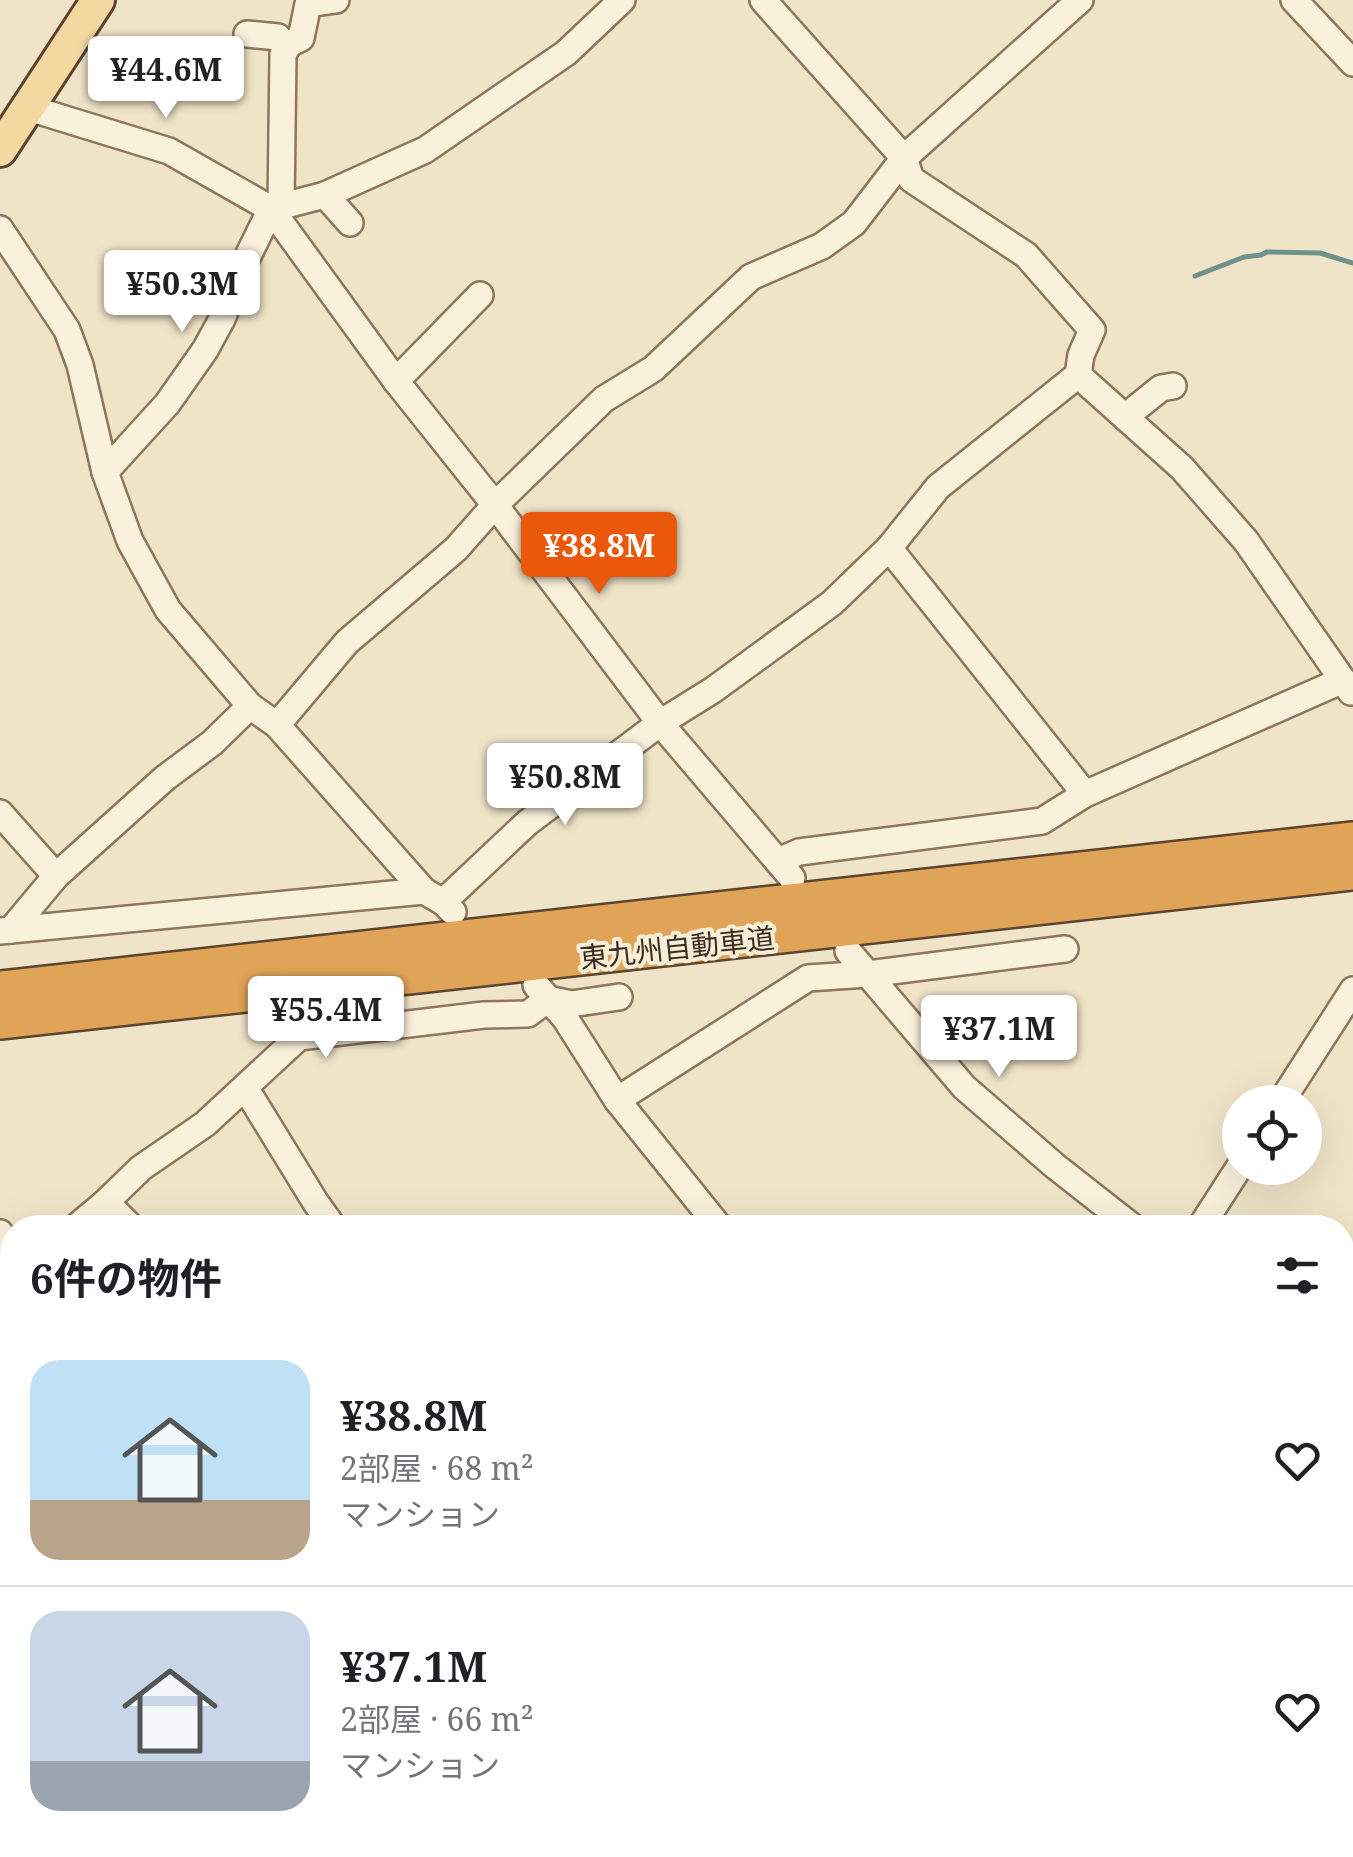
<!DOCTYPE html>
<html lang="ja">
<head>
<meta charset="utf-8">
<style>
	:root { --surface:#fff; --page:#f2f2f2; --text:#202124; --muted:#757577; --line:#e0e0e0; --accent:#ea580c }
	body { margin:0; font-family:"Noto Serif","Noto Sans JP",serif; background:var(--page); color:var(--text); height:100vh; display:flex; flex-direction:column; font-size:38px; white-space:nowrap }
	* { box-sizing:border-box; margin:0 }
	p { font-size:32px; color:var(--muted) }
	.icon { flex:none; width:55px; height:55px; fill:none; stroke:currentColor; stroke-width:2; stroke-linecap:round; stroke-linejoin:round }
	.map { position:relative; flex:1; overflow:hidden }
	.side { position:absolute; left:0px; top:1215px; width:1355px; height:642px; display:flex; flex-direction:column; background:var(--surface); border-radius:40px 40px 0 0; box-shadow:0 10px 40px #0002 }
	.side>* { flex:none }
	.fabs { position:absolute; left:1222px; top:1085px; display:grid; gap:20px }
	.fabs a { display:grid; place-items:center; width:100px; height:100px; border-radius:50%; background:var(--surface); box-shadow:0 10px 40px #0002; font-size:50px }
	.price { position:absolute; translate:-50% -85px; padding:0 22px; border-radius:10px; background:#fff; color:#222; font-size:32px; line-height:65px; filter:drop-shadow(0 2px 5px #0008) }
	.price::after { content:''; position:absolute; left:50%; top:60px; width:30px; height:22px; margin-left:-15px; background:inherit; clip-path:polygon(0 0,100% 0,50% 100%) }
	.price.current { background:var(--accent); color:#fff }
	ul { padding:0; list-style:none }
	li { display:flex; align-items:center; gap:30px; height:250px; padding:0 30px }
	li+li { border-top:2px solid var(--line) }
	li span { display:grid; place-items:center; flex:none; width:280px; height:200px; border-radius:30px; color:#555 }
	li>.icon { margin-inline-start:auto }
	span .icon { width:120px; height:120px; fill:#fffc; stroke-width:1 }
	li b { font-size:42px }
	h2 { display:flex; justify-content:space-between; align-items:center; height:120px; padding:0 30px; font-size:42px }
	.map>svg:first-child { display:block }
	.lines { fill:none; stroke-linecap:round; stroke-linejoin:round }
	.stream { stroke:#6f938a; stroke-width:5 }
	.river { stroke:#a9c4bc; stroke-width:30 }
	.minor-casing { stroke:#8d765c; stroke-width:30 }
	.major-casing { stroke:#5b4430; stroke-width:38 }
	.highway-casing { stroke:#5b4430; stroke-width:40 }
	.path { stroke:#8d765c; stroke-width:2.5; stroke-dasharray:8 5; stroke-linecap:butt }
	.minor { stroke:#faf1dc; stroke-width:25 }
	.major { stroke:#f3d9a0; stroke-width:32 }
	.highway { stroke:#e0a458; stroke-width:35 }
	.labels { text-anchor:middle; dominant-baseline:central; stroke-width:8; stroke-linejoin:round; paint-order:stroke }
	.street-label { font-size:28px; fill:#3d2e20; stroke:#f7eed8 }
</style>
</head>
<body>
<div class="map">
<svg width="1353" height="1857" viewBox="0 0 1353 1857">
	<rect width="100%" height="100%" fill="#f0e4c8"/>
	<g class="lines">
		<!-- stream -->
		<polyline class="stream" points="1195,276 1244,257 1261,255 1267,252 1320,253 1353,263"/>
		<!-- river -->
		<g class="river">
			<polyline points="0,1736 12,1739"/>
			<polyline points="437,1845 452,1857"/>
		</g>
		<!-- minor casing -->
		<g class="minor-casing">
			<g id="minor">
				<polyline points="1294,0 1353,63"/>
				<polyline points="247,34 278,37 287,47"/>
				<polyline points="29,108 169,151 271,209 396,381 495,505 660,723 792,878"/>
				<polyline points="325,195 350,223"/>
				<polyline points="281,206 283,54 289,44 301,38 308,4 336,0"/>
				<polyline points="0,229 67,330 80,365 105,472 130,541 168,610 250,706 277,725 424,891 443,902 453,912"/>
				<polyline points="1078,375 1182,468 1246,541 1351,692"/>
				<polyline points="396,381 480,295"/>
				<polyline points="1125,417 1161,388 1173,386"/>
				<polyline points="105,472 167,404 205,350 222,319 245,262 271,209 325,195 425,150 566,53 622,0"/>
				<polyline points="889,548 1085,794"/>
				<polyline points="277,725 347,642 456,549 495,505 604,399 653,369 751,277 822,246 854,223 904,158 1080,0"/>
				<polyline points="0,813 56,876"/>
				<polyline points="778,861 799,852 1042,821 1085,794 1343,680"/>
				<polyline points="443,902 527,823 660,723 713,690 832,603 889,548 938,487 1078,375 1081,355 1092,330 1026,255 911,179 904,158 763,0"/>
				<polyline points="11,930 56,876 165,778 212,743 250,706"/>
				<polyline points="0,931 424,891"/>
				<polyline points="848,951 964,1087 1055,1166 1134,1228"/>
				<polyline points="536,985 565,1018 617,1100 720,1228"/>
				<polyline points="246,1089 316,1203 334,1228"/>
				<polyline points="617,1100 808,978 868,974 1065,949"/>
				<polyline points="1281,1102 1353,990"/>
				<polyline points="106,1202 132,1228"/>
				<polyline points="75,1228 106,1202 141,1168 205,1124 299,1037 484,1015 528,1014 548,999 571,1004 619,997"/>
				<polyline points="1200,1228 1240,1166"/>
				<polyline points="0,1233 12,1248"/>
				<polyline points="12,1283 5,1292 12,1312"/>
				<polyline points="0,1349 12,1340"/>
				<polyline points="1342,1394 1353,1403"/>
				<polyline points="0,1400 12,1391"/>
				<polyline points="1289,1845 1302,1857"/>
			</g>
		</g>
		<!-- major casing -->
		<g class="major-casing">
			<polyline id="major" points="0,150 98,0"/>
		</g>
		<!-- highway casing -->
		<g class="highway-casing">
			<g id="highway">
				<polyline points="0,989 1353,840"/>
				<polyline points="0,1021 1353,872"/>
			</g>
		</g>
		<!-- path -->
		<polyline class="path" points="950,1845 962,1857"/>
		<!-- minor -->
		<use href="#minor" class="minor"/>
		<!-- major -->
		<use href="#major" class="major"/>
		<!-- highway -->
		<use href="#highway" class="highway"/>
	</g>
	<g class="labels">
		<!-- street labels -->
		<g class="street-label">
			<text transform="translate(677 947) rotate(-6)">東九州自動車道</text>
		</g>
	</g>
</svg>
<div class="fabs">
<a><svg class="icon" aria-label="locate" viewBox="0 0 24 24"><circle cx="12" cy="12" r="6"/><path d="M12 2v4M12 18v4M2 12h4M18 12h4"/></svg></a>
</div>
<b class="price" style="left:166px;top:121px">¥44.6M</b>
<b class="price" style="left:182px;top:335px">¥50.3M</b>
<b class="price current" style="left:599px;top:597px">¥38.8M</b>
<b class="price" style="left:565px;top:828px">¥50.8M</b>
<b class="price" style="left:326px;top:1061px">¥55.4M</b>
<b class="price" style="left:999px;top:1080px">¥37.1M</b>
<section class="side">
<h2>6件の物件<svg class="icon" aria-label="filters" viewBox="0 0 24 24"><path d="M4 7h16M4 17h16"/><circle cx="9" cy="7" r="2"/><circle cx="15" cy="17" r="2"/></svg></h2>
<ul>
<li><span style="background:linear-gradient(#bfe0f5 70%,#b9a48a 0)"><svg class="icon" aria-label="home" viewBox="0 0 24 24"><path d="M3 11l9-7 9 7M6 9v11h12V9"/></svg></span><div><b>¥38.8M</b><p>2部屋 · 68 m²</p><p>マンション</p></div><svg class="icon" aria-label="heart" viewBox="0 0 24 24"><path d="M12 20l-8-8c-3-5 5-10 8-4 3-6 11-1 8 4z"/></svg></li>
<li><span style="background:linear-gradient(#c9d6e8 75%,#9aa5b1 0)"><svg class="icon" aria-label="home" viewBox="0 0 24 24"><path d="M3 11l9-7 9 7M6 9v11h12V9"/></svg></span><div><b>¥37.1M</b><p>2部屋 · 66 m²</p><p>マンション</p></div><svg class="icon" aria-label="heart" viewBox="0 0 24 24"><path d="M12 20l-8-8c-3-5 5-10 8-4 3-6 11-1 8 4z"/></svg></li>
</ul>
</section>
</div>
</body>
</html>
